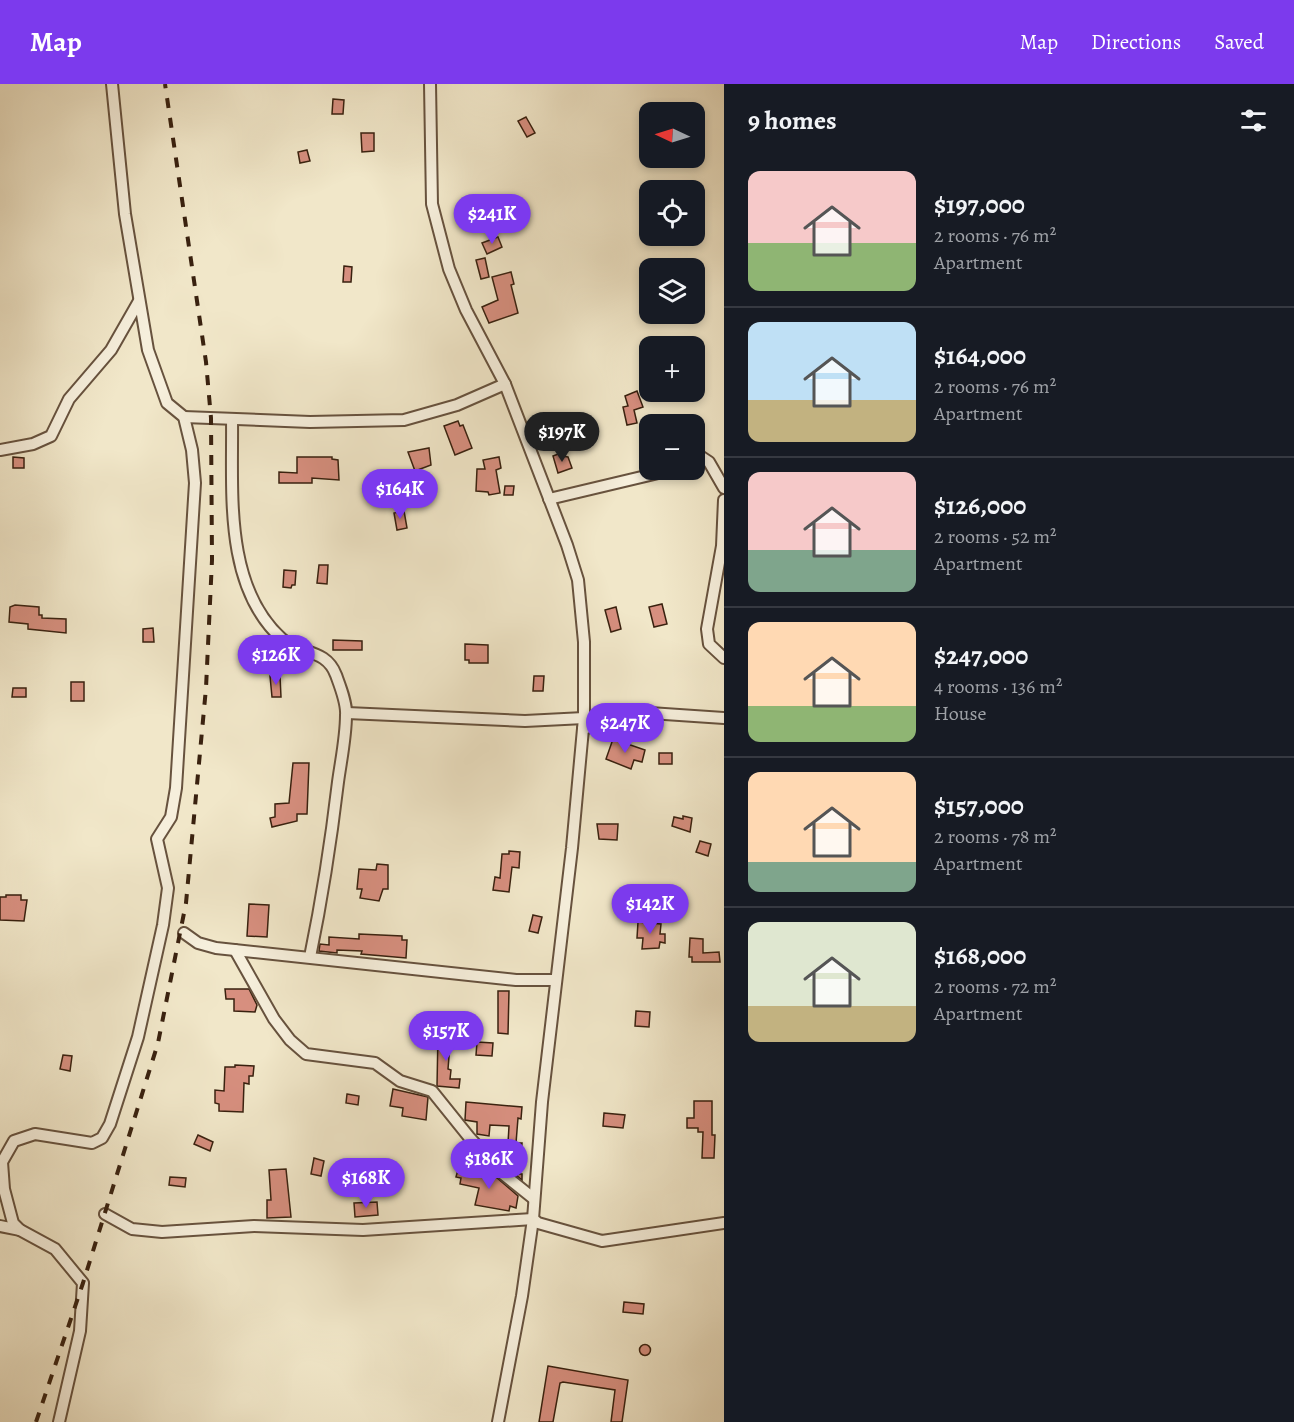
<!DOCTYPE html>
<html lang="en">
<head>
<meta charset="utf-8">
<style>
	:root { --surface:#171b24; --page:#242831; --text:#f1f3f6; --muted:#9ea1a6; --line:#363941; --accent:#7c3aed }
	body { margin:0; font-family:Alegreya,serif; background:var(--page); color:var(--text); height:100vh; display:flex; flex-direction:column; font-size:22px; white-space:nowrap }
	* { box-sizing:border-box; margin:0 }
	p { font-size:20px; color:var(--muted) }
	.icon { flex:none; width:33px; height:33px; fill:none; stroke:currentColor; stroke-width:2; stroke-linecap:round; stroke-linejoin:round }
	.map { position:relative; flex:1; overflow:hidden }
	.side { display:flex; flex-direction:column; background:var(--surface); width:570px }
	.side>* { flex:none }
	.needle { width:39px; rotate:274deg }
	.controls { position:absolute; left:639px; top:18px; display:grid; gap:12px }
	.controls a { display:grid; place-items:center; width:66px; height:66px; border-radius:12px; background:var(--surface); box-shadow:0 3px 9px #0003; font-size:30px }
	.price { position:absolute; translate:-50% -51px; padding:0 14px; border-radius:21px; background:var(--accent); color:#fff; font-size:20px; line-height:39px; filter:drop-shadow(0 2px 3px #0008) }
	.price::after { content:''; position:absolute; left:50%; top:36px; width:18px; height:14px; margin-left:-9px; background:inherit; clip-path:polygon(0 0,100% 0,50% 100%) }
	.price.active { background:#222; color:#fff }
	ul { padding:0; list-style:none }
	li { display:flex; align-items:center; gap:18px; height:150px; padding:0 24px }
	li+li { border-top:2px solid var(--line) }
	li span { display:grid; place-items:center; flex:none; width:168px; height:120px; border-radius:12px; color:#555 }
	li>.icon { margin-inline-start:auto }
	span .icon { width:72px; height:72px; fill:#fffc; stroke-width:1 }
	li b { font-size:26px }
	h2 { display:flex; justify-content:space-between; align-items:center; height:72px; padding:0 24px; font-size:26px }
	header { display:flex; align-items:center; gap:36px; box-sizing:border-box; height:84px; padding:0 30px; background:var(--accent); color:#fff }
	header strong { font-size:28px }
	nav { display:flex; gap:33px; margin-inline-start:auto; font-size:21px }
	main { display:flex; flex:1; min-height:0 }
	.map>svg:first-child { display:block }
	.building { fill:#d78f7f; stroke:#39210f; stroke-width:1.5 }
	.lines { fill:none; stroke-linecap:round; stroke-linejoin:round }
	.street-casing { stroke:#67523e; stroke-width:14 }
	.street { stroke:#f6efdc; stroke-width:10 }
	.rail { stroke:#39210f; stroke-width:4; stroke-dasharray:10 10; stroke-linecap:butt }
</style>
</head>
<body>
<header>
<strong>Map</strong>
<nav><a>Map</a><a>Directions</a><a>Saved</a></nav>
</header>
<main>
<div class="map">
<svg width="724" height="1338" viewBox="0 0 724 1338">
	<rect width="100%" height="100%" fill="#f1e7c9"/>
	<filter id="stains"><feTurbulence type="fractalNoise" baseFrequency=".00333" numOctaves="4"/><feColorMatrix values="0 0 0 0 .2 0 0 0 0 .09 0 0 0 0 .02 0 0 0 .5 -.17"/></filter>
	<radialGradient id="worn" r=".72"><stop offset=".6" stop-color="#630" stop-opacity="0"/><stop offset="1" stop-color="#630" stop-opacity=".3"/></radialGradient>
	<!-- building -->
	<g class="building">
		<polygon points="333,15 344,16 343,30 332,30"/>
		<polygon points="526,33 535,49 527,53 518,37"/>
		<polygon points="361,49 374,49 374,67 362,68"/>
		<polygon points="307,66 310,77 300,79 298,68"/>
		<polygon points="498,153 502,163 487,170 482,159"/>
		<polygon points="485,174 489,193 481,195 476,176"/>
		<polygon points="344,182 352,183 351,198 343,198"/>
		<polygon points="511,188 514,200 511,201 518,229 489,239 482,223 498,216 492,193"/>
		<polygon points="637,307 643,323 634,326 637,339 627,341 623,323 628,322 625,312"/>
		<polygon points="458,337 460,342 463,341 472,364 455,371 444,342"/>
		<polygon points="429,364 431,381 415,387 408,368"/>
		<polygon points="561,369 562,372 568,373 572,384 558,389 553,372"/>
		<polygon points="13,373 24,374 24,384 13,384"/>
		<polygon points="297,373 332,373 332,375 338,376 339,396 312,394 312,399 279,399 279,388 297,389"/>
		<polygon points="499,373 501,384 496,386 500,409 489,411 488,408 476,407 477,385 485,385 483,376"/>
		<polygon points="505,402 514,402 513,411 504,411"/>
		<polygon points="404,427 407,444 397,446 394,429"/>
		<polygon points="319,481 328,481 327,500 317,499"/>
		<polygon points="284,486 296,487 295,501 292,501 291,504 283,503"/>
		<polygon points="662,520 667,540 654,543 649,523"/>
		<polygon points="15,521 39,523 39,531 42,531 42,534 66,535 66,549 28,545 28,540 9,538 10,523"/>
		<polygon points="616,523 621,545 611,548 605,526"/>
		<polygon points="153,544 154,558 143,558 143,545"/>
		<polygon points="333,556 362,557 362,566 333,566"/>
		<polygon points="465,560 488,561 488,579 469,579 469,576 465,576"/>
		<polygon points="270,592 280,592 281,613 272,613"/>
		<polygon points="534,592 544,592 543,607 533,607"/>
		<rect x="71" y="598" width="13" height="19"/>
		<polygon points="13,604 26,604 26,613 12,613"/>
		<polygon points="613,655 645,666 642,678 634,676 631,685 606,675"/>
		<rect x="659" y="669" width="13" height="11"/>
		<polygon points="293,679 309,679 307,730 297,730 297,737 272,743 270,734 275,733 275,720 289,719"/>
		<polygon points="683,732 692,734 690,748 672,742 674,733 683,735"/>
		<polygon points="597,740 618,740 617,756 599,755"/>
		<polygon points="700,757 711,760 708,772 696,768"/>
		<polygon points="509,767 520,768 519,784 512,783 509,808 493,806 495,793 500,794 502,770 509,770"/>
		<polygon points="377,780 388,781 388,805 383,805 379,817 360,814 362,805 357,805 359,785 376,786"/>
		<polygon points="6,811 21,811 21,816 27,816 24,837 0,836 0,813 6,813"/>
		<polygon points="249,820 269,821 267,853 247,852"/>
		<polygon points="533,831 542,833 538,849 529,847"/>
		<polygon points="638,838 661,840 660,850 665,850 665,859 660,858 659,864 642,865 643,854 637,854"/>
		<polygon points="359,850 402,852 402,856 407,856 406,874 361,870 362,867 337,866 337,869 319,867 320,860 329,861 329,853 359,855"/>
		<polygon points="690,854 703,855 703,869 719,868 720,878 692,878 692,873 689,873"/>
		<polygon points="225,905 249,905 257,921 255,928 234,927 234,915 226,915"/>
		<polygon points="498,907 509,907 508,950 498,949"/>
		<polygon points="636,927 650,928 649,943 635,942"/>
		<polygon points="438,950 457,952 457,961 450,960 448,985 451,986 450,995 460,995 459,1004 437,1002"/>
		<polygon points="477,958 493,959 492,972 476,971"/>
		<polygon points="63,971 72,972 70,987 60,985"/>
		<polygon points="235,981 254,982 253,992 249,992 249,1000 244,999 243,1028 219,1027 219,1020 215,1019 215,1006 224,1007 225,983 235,983"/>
		<polygon points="393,1005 428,1013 426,1036 402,1032 403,1024 390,1022"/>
		<polygon points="347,1010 359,1012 358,1021 346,1019"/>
		<polygon points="694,1017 712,1017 712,1051 715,1051 714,1074 702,1074 703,1048 698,1048 698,1044 687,1044 687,1034 694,1034"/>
		<polygon points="466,1018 522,1023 521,1035 518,1034 516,1059 522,1059 521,1073 517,1072 516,1090 522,1090 522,1096 508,1084 500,1076 502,1059 508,1059 509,1042 490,1041 489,1052 477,1050 477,1038 465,1036"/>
		<polygon points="604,1029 625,1031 623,1044 603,1042"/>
		<polygon points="198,1051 213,1058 210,1067 194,1060"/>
		<polygon points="314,1074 324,1077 321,1092 311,1090"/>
		<polygon points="459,1082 474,1086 473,1089 496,1093 518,1112 516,1124 510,1122 509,1127 475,1121 479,1104 460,1100 461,1094 456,1093"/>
		<polygon points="286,1085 291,1133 267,1134 267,1116 271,1116 269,1086"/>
		<polygon points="170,1093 186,1094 185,1103 169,1101"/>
		<polygon points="377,1118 378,1131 355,1133 354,1119"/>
		<polygon points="624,1218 644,1220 643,1230 623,1228"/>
		<circle cx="645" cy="1266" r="5.5"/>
		<polygon points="548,1282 628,1296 622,1338 611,1338 615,1306 563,1298 560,1299 553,1338 539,1338"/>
	</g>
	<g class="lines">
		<!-- street casing -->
		<g class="street-casing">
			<g id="street">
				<polyline points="430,0 432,120 449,185 466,226 505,300 567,461 578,496 584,558 584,634 572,764 542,1018 533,1135 522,1212 498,1338"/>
				<polyline points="184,333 310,338 404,336 457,321 505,300"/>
				<path d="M232 335C233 406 223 502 282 555 300 571 326 564 336 591 340 602 347 619 346 631 346 653 341 676 338 698 331 757 322 815 310 873"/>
				<polyline points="0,366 33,360 51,352 69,315 111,266 139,217"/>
				<polyline points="694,368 709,378 724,404"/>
				<polyline points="549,415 671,386"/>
				<polyline points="724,416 722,462 707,545 709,560 724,574"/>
				<polyline points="347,629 525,637 584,634"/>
				<polyline points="583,645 635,628 724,634"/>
				<polyline points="184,849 198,859 216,864 516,896 555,896"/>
				<polyline points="235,866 274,935 290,956 306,970 375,979 400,997 432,1007 469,1053 503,1090 533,1114"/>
				<polyline points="105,1130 132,1145 162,1148 254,1142 363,1146 533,1135 538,1139 602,1157 724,1139"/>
				<polyline points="0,1142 20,1146"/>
				<polyline points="59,1338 80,1247 83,1199 55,1165 20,1146 13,1139 4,1105 2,1078 14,1057 35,1050 92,1059 102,1054 110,1040 138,953 163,841 168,804 157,755 171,733 176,704 195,399 192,366 184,333 167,319 148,266 125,130 112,0"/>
			</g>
		</g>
		<!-- street -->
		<use href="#street" class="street"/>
		<!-- rail -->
		<polyline class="rail" points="36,1338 83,1199 158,959 186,819 206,604 212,476 211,334 206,278 165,0"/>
	</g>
	<rect width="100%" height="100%" filter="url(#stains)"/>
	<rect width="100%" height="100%" fill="url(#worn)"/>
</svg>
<div class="controls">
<a><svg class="needle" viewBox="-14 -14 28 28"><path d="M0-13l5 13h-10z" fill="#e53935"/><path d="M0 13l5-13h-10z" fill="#9ea1a6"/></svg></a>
<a><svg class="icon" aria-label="locate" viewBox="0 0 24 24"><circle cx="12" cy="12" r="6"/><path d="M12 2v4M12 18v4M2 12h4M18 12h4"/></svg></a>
<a><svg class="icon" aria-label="layers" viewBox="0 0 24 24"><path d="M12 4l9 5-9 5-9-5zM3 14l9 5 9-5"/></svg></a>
<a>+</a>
<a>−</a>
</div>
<b class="price" style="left:492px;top:161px">$241K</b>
<b class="price active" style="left:562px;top:379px">$197K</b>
<b class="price" style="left:400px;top:436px">$164K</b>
<b class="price" style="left:276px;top:602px">$126K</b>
<b class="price" style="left:625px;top:670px">$247K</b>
<b class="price" style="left:650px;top:851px">$142K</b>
<b class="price" style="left:446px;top:978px">$157K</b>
<b class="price" style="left:489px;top:1106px">$186K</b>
<b class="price" style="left:366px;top:1125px">$168K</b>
</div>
<section class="side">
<h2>9 homes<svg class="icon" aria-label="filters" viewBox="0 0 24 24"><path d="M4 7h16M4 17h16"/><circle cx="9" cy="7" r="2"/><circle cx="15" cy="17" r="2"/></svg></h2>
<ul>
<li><span style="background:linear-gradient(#f6c9c9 60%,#8fb573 0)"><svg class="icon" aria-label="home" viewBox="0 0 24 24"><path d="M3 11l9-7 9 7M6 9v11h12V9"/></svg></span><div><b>$197,000</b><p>2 rooms · 76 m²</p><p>Apartment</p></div></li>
<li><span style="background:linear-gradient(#bfe0f5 65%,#c2b280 0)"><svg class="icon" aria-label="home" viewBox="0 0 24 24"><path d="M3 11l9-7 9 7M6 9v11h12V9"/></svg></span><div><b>$164,000</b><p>2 rooms · 76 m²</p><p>Apartment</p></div></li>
<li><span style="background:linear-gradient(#f6c9c9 65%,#7fa58c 0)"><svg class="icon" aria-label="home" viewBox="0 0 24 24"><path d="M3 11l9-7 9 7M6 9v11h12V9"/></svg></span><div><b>$126,000</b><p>2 rooms · 52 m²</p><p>Apartment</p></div></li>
<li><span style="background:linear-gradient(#ffd9b3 70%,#8fb573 0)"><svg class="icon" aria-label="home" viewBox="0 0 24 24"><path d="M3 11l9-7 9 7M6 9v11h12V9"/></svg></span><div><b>$247,000</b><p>4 rooms · 136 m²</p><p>House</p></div></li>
<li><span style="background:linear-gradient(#ffd9b3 75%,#7fa58c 0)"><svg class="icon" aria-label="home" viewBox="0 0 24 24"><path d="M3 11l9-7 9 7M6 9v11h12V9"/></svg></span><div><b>$157,000</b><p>2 rooms · 78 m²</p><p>Apartment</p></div></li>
<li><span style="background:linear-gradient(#dfe7d0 70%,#c2b280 0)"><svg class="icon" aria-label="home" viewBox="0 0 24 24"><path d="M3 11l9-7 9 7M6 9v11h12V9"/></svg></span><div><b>$168,000</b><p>2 rooms · 72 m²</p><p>Apartment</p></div></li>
</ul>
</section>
</main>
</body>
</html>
